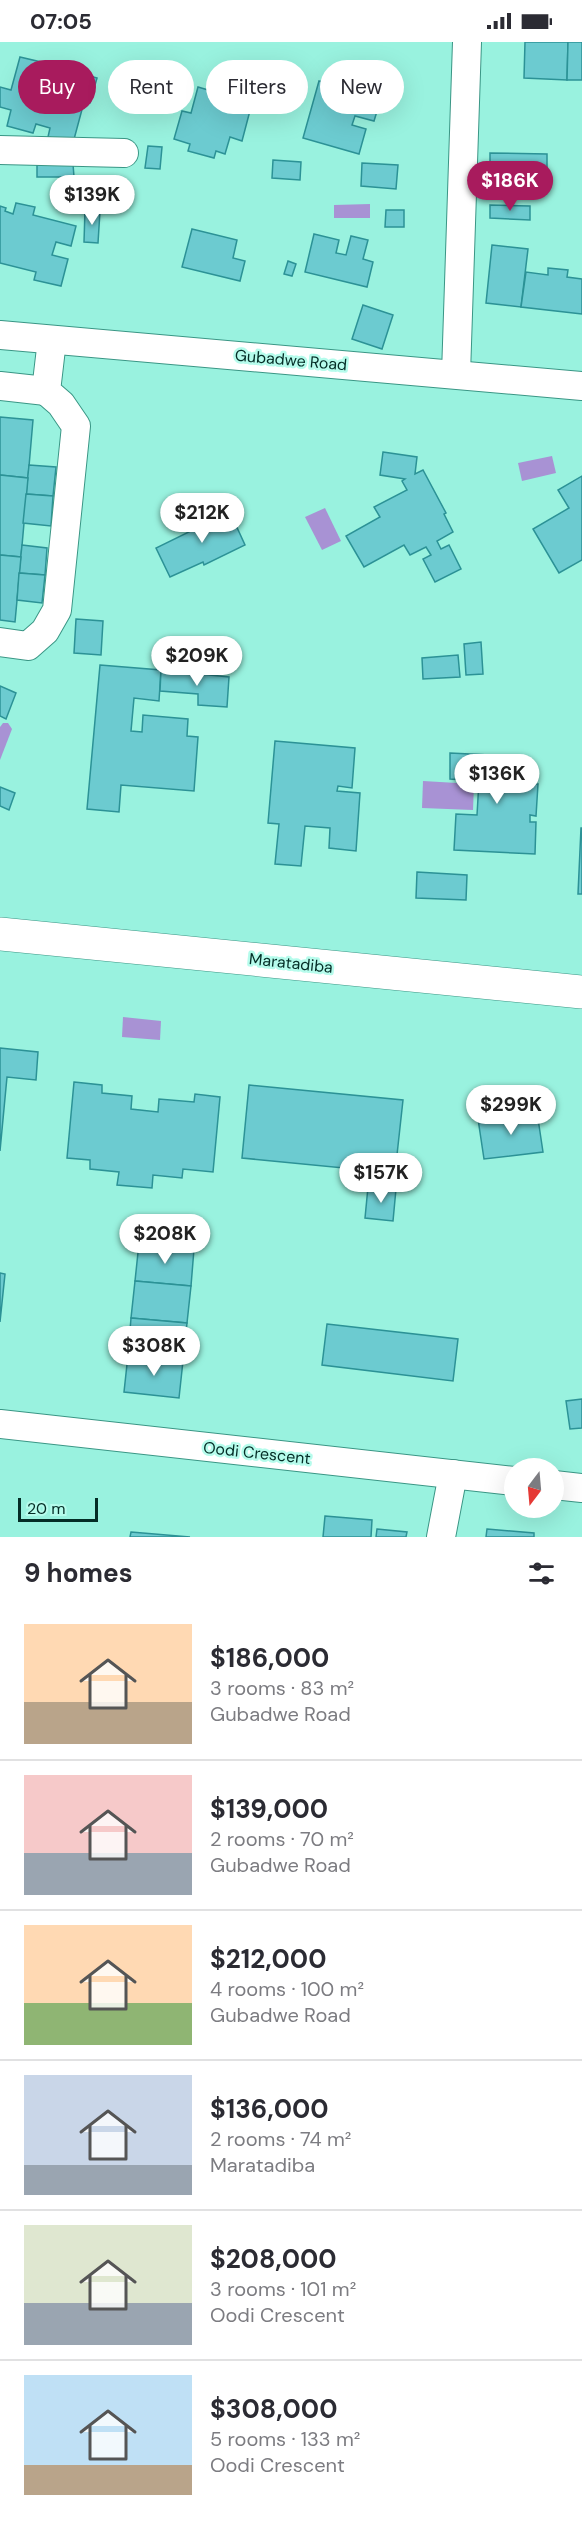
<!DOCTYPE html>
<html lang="en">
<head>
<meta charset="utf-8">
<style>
	:root { --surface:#fff; --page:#f7f7f7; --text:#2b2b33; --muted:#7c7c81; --line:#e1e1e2; --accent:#a81b5d }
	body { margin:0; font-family:"DM Sans",sans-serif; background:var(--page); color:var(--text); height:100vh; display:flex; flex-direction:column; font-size:22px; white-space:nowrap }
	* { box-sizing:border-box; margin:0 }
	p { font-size:20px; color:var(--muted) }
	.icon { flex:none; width:33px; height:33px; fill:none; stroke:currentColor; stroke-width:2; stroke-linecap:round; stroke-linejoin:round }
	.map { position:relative; height:1495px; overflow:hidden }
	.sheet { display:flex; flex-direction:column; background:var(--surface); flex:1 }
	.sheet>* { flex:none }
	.banner { position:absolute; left:18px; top:18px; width:546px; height:54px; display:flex; gap:12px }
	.needle { width:39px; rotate:196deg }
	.tools { position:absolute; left:504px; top:1416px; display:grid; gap:12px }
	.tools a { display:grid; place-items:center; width:60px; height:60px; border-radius:50%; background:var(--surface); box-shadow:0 6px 24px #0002; font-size:30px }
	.scale { position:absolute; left:18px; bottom:15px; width:80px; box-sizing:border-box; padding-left:6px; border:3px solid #042d26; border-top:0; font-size:16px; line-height:21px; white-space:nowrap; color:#042d26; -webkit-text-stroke:4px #b6fcec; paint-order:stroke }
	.price { position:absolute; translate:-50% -51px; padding:0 14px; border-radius:21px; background:#fff; color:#222; font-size:20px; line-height:39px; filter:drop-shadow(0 2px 3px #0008) }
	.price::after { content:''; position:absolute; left:50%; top:36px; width:18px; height:14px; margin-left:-9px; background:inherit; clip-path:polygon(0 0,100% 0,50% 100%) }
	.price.selected { background:var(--accent); color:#fff }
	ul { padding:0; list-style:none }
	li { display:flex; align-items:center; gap:18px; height:150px; padding:0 24px }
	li+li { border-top:2px solid var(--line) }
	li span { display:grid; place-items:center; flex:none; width:168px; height:120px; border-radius:0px; color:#555 }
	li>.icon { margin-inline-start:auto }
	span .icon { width:72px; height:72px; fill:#fffc; stroke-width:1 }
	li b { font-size:26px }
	h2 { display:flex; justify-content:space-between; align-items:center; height:72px; padding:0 24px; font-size:26px }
	.chip { padding:0 21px; border-radius:27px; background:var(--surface); box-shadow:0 6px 24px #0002; font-size:21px; line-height:54px }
	.chip.selected { background:var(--accent); color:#fff }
	.status { display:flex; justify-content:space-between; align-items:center; height:42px; padding:0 30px; background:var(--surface); direction:ltr }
	.status svg { height:16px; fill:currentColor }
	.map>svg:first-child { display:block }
	.water { fill:#a892d4 }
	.building { fill:#6ccbd0; stroke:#2c9296; stroke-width:1.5 }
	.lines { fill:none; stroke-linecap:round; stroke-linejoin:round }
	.minor-casing { stroke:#3a9685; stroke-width:30 }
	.tertiary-casing { stroke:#3a9685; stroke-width:34 }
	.minor { stroke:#fff; stroke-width:28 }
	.tertiary { stroke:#fff; stroke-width:33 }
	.labels { text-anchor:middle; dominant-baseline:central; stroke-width:5; stroke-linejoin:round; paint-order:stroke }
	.street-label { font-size:16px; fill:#042d26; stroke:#b6fcec }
</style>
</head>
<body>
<div class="status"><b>07:05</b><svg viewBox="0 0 49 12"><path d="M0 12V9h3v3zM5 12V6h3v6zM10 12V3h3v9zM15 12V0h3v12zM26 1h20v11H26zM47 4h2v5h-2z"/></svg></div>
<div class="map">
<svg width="582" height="1495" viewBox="0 0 582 1495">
	<rect width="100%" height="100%" fill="#99f2df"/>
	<!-- water -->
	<g class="water">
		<polygon points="370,162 370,176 334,176 334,163"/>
		<polygon points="552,414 556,431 522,439 518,421"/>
		<polygon points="325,466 341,499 322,508 305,475"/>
		<polygon points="3,681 8,681 12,687 0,718 0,685"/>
		<polygon points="423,739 474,742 473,768 422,766"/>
		<polygon points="123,975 161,979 160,998 122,995"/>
	</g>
	<!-- building -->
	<g class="building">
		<polygon points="525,0 568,0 567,38 524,36"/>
		<polygon points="568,0 582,0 582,38 567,38"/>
		<polygon points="20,15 41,20 45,29 67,36 69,28 97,36 90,61 84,60 73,101 48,95 50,86 36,82 33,91 7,84 11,68 0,65 0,45 11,48"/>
		<polygon points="319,39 381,56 374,79 355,74 352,83 366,87 359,112 303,96"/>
		<polygon points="198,45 252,61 242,99 230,95 225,112 216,109 214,116 188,109 190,102 174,97 182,69 191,71"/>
		<polygon points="148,104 162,105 160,127 145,126"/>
		<polygon points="490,111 547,112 547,142 490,141"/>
		<polygon points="273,118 301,120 300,138 272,136"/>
		<polygon points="362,121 398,123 396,147 361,144"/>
		<polygon points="73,122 74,135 37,135 37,123"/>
		<polygon points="16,161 35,165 33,173 76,184 71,204 56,200 52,213 68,217 61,244 34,238 36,230 0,221 0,164 6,166 5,169 13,172"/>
		<polygon points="490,163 530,164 530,178 490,176"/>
		<polygon points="85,168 100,169 98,201 84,200"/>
		<polygon points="386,168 404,168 404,185 385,185"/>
		<polygon points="192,187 237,198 233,216 245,219 240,239 182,225"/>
		<polygon points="314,192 339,198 336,211 346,213 351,194 368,198 363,217 373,220 367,245 305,230"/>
		<polygon points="492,203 528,207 521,265 486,261"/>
		<polygon points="288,219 296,222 292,234 284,232"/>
		<polygon points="548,226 568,228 567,235 582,237 582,272 521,265 526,230 548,233"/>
		<polygon points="363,263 393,273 382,307 352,297"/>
		<polygon points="0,375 33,378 28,436 0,433"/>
		<polygon points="383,410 417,415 415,432 423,428 446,471 444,472 453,490 437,499 441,507 449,503 461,527 435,540 423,517 431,513 426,505 410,513 404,503 364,525 346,494 380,475 374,465 407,448 402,439 405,437 380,433"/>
		<polygon points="29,423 56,425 53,454 26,452"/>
		<polygon points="0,433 28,436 21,515 0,513"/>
		<polygon points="582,434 582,518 559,531 533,487 569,466 558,448"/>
		<polygon points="26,452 53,454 51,484 23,481"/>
		<polygon points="228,466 245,503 204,523 203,520 170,535 156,506 193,488 191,484"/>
		<polygon points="22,503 47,506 45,533 19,531"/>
		<polygon points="0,513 21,515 15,580 0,578"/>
		<polygon points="19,531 45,533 42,561 17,558"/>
		<polygon points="76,577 103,579 101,613 74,611"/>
		<polygon points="481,600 483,632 466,633 464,602"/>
		<polygon points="458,613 460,635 423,637 422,616"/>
		<polygon points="100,623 161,628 159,659 134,656 131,689 142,690 143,673 188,677 187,694 198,695 194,749 121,743 119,770 87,767"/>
		<polygon points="161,628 229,635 227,665 198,663 198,652 160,649"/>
		<polygon points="0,644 16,651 6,677 0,674"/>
		<polygon points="275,699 355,706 352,746 338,744 337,749 360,751 356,809 329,806 330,786 305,784 301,824 275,822 279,782 268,781"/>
		<polygon points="450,711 528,715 527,742 538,742 536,774 530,773 530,780 536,780 535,812 454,808 456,772 477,773 479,739 450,737"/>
		<polygon points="0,745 15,751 9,768 0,764"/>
		<polygon points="581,786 582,786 582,852 578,852"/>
		<polygon points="417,830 467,833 466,858 416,856"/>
		<polygon points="0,1006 38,1010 36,1038 7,1035 0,1109"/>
		<polygon points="74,1040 102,1043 102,1051 132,1054 131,1067 158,1070 159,1057 194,1060 195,1052 220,1055 213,1130 183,1127 182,1136 153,1133 152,1146 117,1143 119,1130 90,1127 90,1118 67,1116"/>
		<polygon points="249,1043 403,1058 395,1131 242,1116"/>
		<polygon points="537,1070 543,1110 484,1117 478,1077"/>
		<polygon points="368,1145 396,1147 393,1179 365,1176"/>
		<polygon points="139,1201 194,1207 191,1244 135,1239"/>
		<polygon points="0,1231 5,1232 0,1280"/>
		<polygon points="135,1239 191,1244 187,1281 131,1276"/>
		<polygon points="131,1276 187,1281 183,1319 128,1313"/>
		<polygon points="327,1282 458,1297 453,1339 322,1323"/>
		<polygon points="128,1313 183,1319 179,1356 124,1350"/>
		<polygon points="582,1357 582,1386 570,1387 566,1359"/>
		<polygon points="325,1474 372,1478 371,1495 323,1495"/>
		<polygon points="377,1487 407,1490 406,1495 376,1495"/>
		<polygon points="487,1487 534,1491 534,1495 486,1495"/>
		<polygon points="131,1490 190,1495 130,1495"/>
	</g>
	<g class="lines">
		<!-- minor casing -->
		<g class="minor-casing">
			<g id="minor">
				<polyline points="0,108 124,111"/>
				<polyline points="0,293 582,344"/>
				<polyline points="456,332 467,0"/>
				<polyline points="0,344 46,349"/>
				<polyline points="0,600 28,604 45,589 57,568 76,384 61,362 46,349 52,298"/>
				<polyline points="0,1382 514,1439"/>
				<polyline points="554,1443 582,1446"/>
				<polyline points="441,1495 453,1432"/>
			</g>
		</g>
		<!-- tertiary casing -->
		<g class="tertiary-casing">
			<polyline id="tertiary" points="0,892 582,950"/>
		</g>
		<!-- minor -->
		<use href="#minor" class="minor"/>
		<!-- tertiary -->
		<use href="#tertiary" class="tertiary"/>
	</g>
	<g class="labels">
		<!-- street labels -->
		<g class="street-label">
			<text transform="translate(291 318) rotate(5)">Gubadwe Road</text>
			<text transform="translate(291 921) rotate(6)">Maratadiba</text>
			<text transform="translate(257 1411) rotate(6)">Oodi Crescent</text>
		</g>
	</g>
</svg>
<div class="tools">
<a><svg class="needle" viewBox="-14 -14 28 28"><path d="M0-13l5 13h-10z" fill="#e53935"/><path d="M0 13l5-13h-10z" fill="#7c7c81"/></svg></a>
</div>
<div class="scale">20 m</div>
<b class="price selected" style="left:510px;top:170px">$186K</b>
<b class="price" style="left:92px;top:184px">$139K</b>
<b class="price" style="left:202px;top:502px">$212K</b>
<b class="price" style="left:197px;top:645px">$209K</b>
<b class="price" style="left:497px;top:763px">$136K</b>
<b class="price" style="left:511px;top:1094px">$299K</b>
<b class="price" style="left:381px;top:1162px">$157K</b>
<b class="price" style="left:165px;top:1223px">$208K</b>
<b class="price" style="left:154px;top:1335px">$308K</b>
<div class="banner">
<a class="chip selected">Buy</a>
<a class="chip">Rent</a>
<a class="chip">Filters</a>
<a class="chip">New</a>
</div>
</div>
<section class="sheet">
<h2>9 homes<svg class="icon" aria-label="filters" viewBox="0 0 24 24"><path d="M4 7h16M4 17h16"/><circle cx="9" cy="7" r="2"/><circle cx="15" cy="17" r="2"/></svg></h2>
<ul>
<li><span style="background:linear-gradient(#ffd9b3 65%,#b9a48a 0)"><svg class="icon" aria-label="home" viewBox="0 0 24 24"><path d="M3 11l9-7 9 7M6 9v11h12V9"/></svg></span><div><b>$186,000</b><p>3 rooms · 83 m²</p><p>Gubadwe Road</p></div></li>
<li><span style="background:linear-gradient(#f6c9c9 65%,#9aa5b1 0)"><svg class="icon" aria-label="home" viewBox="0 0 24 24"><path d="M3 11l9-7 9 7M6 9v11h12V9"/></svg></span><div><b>$139,000</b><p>2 rooms · 70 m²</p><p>Gubadwe Road</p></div></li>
<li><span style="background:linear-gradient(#ffd9b3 65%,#8fb573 0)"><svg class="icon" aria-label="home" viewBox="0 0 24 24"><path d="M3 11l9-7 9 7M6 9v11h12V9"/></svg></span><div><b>$212,000</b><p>4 rooms · 100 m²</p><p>Gubadwe Road</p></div></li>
<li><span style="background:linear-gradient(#c9d6e8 75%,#9aa5b1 0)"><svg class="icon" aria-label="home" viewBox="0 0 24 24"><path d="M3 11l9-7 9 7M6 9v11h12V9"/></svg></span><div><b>$136,000</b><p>2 rooms · 74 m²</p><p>Maratadiba</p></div></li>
<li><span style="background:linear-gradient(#dfe7d0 65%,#9aa5b1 0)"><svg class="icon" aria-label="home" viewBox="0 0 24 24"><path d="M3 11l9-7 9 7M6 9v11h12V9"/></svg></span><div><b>$208,000</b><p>3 rooms · 101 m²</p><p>Oodi Crescent</p></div></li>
<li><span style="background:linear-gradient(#bfe0f5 75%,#b9a48a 0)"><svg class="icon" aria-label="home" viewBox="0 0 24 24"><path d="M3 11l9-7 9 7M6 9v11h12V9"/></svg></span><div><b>$308,000</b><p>5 rooms · 133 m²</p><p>Oodi Crescent</p></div></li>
</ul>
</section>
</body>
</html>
